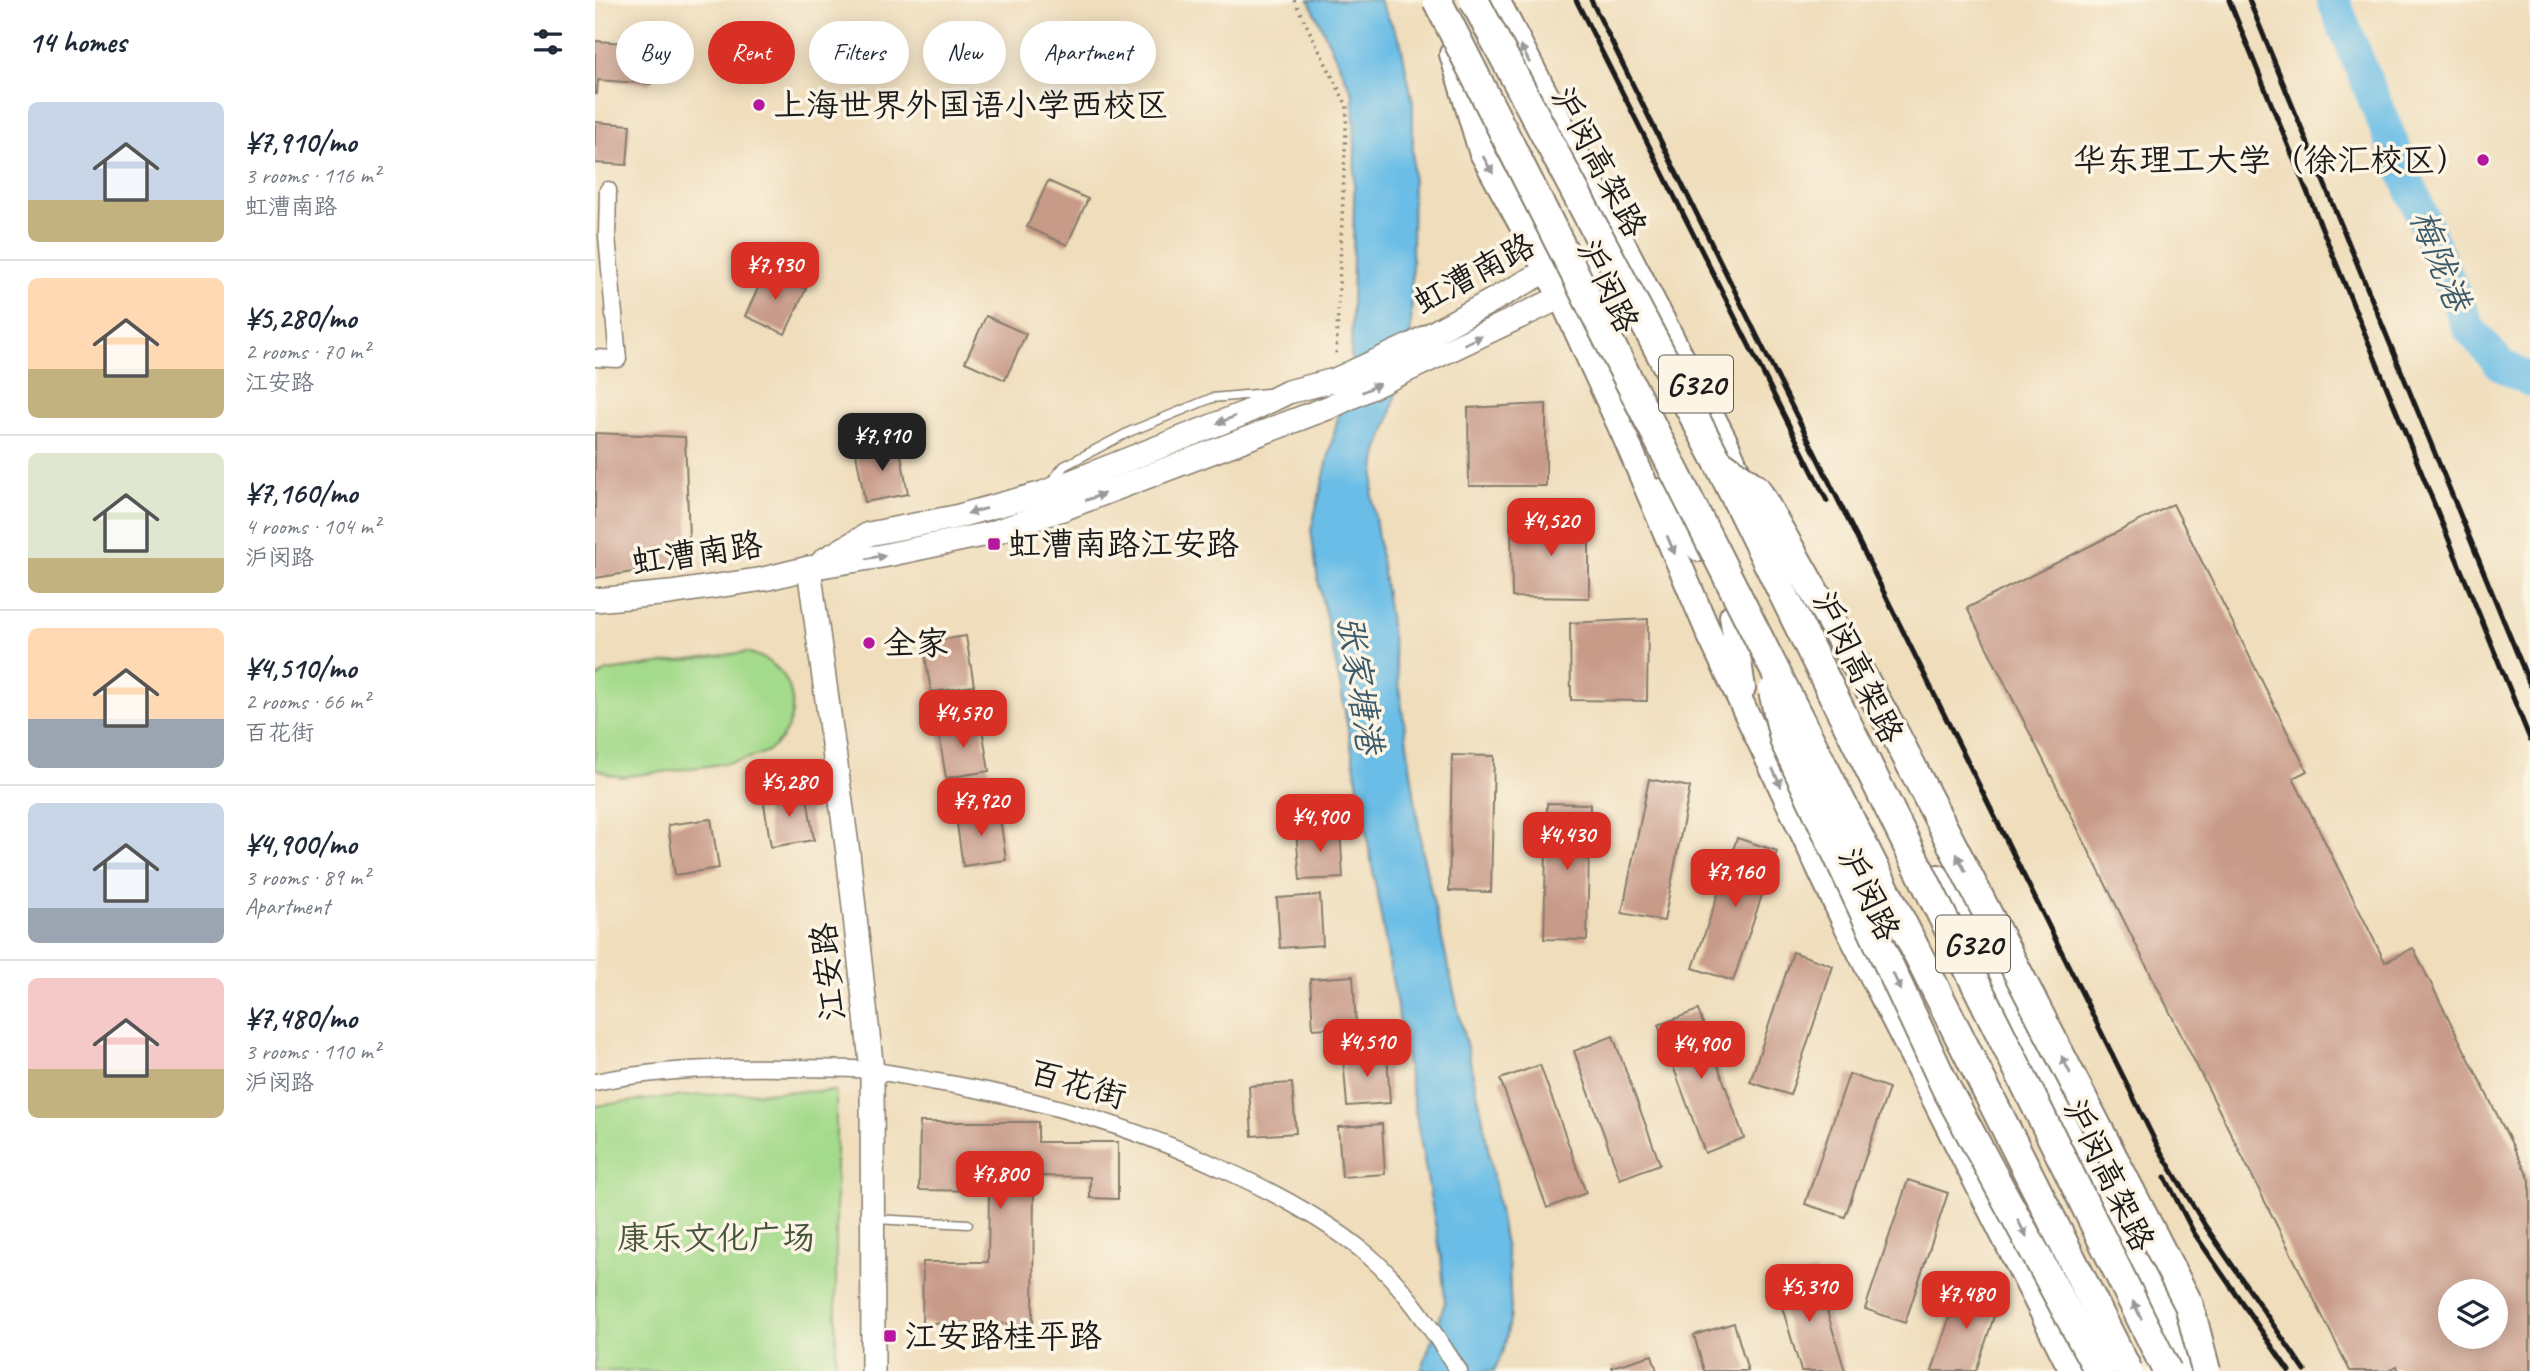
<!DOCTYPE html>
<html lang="en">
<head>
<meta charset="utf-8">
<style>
	:root { --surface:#fff; --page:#f6f6f7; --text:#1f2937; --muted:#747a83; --line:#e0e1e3; --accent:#d93025 }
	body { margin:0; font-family:Caveat,"LXGW WenKai TC",sans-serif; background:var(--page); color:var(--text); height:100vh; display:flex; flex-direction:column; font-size:26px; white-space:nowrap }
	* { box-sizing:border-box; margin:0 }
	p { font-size:23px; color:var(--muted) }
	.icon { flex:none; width:38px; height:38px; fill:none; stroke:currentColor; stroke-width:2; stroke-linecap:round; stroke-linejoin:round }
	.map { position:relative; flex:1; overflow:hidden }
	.side { display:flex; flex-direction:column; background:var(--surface); width:595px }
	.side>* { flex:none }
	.guide { position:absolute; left:21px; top:21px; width:665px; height:63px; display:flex; gap:14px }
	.tools { position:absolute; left:1843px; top:1279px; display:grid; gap:14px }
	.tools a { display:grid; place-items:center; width:70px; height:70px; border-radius:50%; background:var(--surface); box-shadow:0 4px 18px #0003; font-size:35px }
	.price { position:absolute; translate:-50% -60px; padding:0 16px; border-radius:14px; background:var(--accent); color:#fff; font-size:23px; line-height:46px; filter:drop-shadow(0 2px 4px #0008) }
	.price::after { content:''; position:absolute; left:50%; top:42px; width:21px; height:16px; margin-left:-10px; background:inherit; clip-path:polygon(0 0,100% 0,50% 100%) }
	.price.current { background:#222; color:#fff }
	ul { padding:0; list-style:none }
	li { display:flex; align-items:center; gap:21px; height:175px; padding:0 28px }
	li+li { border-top:2px solid var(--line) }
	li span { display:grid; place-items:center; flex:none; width:196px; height:140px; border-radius:10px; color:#555 }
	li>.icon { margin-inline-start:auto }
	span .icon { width:84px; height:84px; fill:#fffc; stroke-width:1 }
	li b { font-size:30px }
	h2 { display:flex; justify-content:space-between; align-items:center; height:84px; padding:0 28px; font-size:30px }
	.chip { padding:0 24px; border-radius:32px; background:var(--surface); box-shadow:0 4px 18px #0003; font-size:24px; line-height:63px }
	.chip.current { background:var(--accent); color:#fff }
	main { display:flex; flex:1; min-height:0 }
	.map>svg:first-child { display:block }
	.green { fill:#a4da8b; stroke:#607b54; stroke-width:2 }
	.water { fill:#6bbde6; stroke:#446c81; stroke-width:2 }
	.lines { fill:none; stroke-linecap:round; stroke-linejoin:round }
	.river { stroke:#6bbde6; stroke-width:33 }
	.building { fill:#c89a88; fill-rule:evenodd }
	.lane-casing { stroke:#867c6c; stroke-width:11 }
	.street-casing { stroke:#867c6c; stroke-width:19 }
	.secondary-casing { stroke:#867c6c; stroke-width:26 }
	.primary-casing { stroke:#867c6c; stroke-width:28 }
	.path { stroke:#867c6c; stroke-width:3.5; stroke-dasharray:2 5; stroke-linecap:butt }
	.lane { stroke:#fff; stroke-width:8 }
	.street { stroke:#fff; stroke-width:16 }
	.secondary { stroke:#fff; stroke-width:23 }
	.primary { stroke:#fff; stroke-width:24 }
	.rail { stroke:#1c1c1c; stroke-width:5 }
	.highway-bridge-casing { stroke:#867c6c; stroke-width:32; stroke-linecap:butt }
	.highway-bridge { stroke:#fff; stroke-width:28 }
	.oneway { fill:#999 }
	.poi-dot { fill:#b5179e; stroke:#fcf5e5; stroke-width:2.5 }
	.labels { text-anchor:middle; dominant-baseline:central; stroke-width:7; stroke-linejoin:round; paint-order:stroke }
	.shield { fill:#fcf5e5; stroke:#5f5d58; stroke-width:2 }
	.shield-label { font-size:32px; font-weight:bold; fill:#1c1c1c }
	.poi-label { font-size:33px; fill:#1c1c1c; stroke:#fcf5e5; text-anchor:start }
	.street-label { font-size:33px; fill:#1c1c1c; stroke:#fcf5e5 }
	.park-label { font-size:33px; fill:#45553d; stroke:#fcf5e5 }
	.water-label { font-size:35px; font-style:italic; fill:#3c5c6d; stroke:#fcf5e5 }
</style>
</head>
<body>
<main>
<section class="side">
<h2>14 homes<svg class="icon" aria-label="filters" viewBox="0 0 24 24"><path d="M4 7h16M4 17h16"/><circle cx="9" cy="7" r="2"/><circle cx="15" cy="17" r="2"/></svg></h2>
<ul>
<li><span style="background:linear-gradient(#c9d6e8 70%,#c2b280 0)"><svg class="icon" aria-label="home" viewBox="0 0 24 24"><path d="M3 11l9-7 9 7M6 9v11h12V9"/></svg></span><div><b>¥7,910/mo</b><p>3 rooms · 116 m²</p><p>虹漕南路</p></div></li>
<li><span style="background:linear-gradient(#ffd9b3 65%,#c2b280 0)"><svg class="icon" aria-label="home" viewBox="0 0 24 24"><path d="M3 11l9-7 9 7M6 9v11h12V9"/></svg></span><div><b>¥5,280/mo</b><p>2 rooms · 70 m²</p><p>江安路</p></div></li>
<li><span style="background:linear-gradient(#dfe7d0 75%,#c2b280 0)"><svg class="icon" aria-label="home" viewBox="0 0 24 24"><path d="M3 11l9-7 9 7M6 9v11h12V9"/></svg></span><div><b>¥7,160/mo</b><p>4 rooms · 104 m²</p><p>沪闵路</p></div></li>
<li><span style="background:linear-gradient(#ffd9b3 65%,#9aa5b1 0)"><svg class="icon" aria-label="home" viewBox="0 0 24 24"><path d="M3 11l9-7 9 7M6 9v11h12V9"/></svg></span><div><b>¥4,510/mo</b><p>2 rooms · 66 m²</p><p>百花街</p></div></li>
<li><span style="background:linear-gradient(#c9d6e8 75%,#9aa5b1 0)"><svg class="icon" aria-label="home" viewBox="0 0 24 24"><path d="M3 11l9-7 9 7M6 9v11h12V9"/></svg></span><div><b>¥4,900/mo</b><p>3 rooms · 89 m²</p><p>Apartment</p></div></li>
<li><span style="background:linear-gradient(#f6c9c9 65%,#c2b280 0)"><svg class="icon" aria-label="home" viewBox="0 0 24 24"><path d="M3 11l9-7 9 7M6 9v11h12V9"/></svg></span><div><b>¥7,480/mo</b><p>3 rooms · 110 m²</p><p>沪闵路</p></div></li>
</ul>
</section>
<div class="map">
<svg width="1935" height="1371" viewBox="0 0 1935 1371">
	<rect width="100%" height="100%" fill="#fcf5e5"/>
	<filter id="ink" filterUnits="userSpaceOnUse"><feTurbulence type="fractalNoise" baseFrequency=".0143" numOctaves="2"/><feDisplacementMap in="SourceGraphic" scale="14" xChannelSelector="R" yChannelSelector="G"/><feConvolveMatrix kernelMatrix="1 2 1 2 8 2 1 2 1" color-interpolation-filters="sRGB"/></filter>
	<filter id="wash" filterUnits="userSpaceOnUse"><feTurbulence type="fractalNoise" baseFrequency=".00686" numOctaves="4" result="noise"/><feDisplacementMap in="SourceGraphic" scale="28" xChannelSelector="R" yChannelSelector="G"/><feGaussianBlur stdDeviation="1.57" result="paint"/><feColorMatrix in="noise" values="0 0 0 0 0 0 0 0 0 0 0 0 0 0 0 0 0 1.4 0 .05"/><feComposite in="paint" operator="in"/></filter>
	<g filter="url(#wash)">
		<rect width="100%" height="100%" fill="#efddbb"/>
		<!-- green -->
		<g class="green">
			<path d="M152 652C173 658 192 671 196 694 201 715 192 738 174 750 153 765 57 772 27 777L15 775 0 768V679L12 671Z"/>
			<path d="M241 1091V1371H0V1106C80 1094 160 1092 241 1091Z"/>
		</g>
		<!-- water -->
		<polygon class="water" points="714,0 784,0 805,40 818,103 817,271 816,331 795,417 782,455 777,496 828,856 887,1114 914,1268 916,1314 909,1350 899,1371 826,1371 850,1302 846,1257 745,684 723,580 716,530 756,363 760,145 758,94"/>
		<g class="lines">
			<!-- river -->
			<polyline class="river" points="1738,0 1873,327 1906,365 1935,380"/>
		</g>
		<g id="blocks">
			<!-- building -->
			<g class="building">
				<polygon points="0,41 60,45 56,84 3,80 2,94 0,94"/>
				<polygon points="0,122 35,125 32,165 0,163"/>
				<polygon points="453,181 493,199 472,245 432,227"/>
				<polygon points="171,271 211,289 190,334 150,316"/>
				<polygon points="391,316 431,334 410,380 370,362"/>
				<polygon points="951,404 951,486 874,486 873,408"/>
				<polygon points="0,433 90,437 95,563 0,578"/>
				<polygon points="304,444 313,494 270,502 261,453"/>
				<path d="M1578 504 1712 771 1698 778 1790 962 1818 948 1935 1180V1371H1804L1802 1366 1793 1371H1755L1372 608ZM1855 1292H1900V1337H1855Z"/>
				<polygon points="994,516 994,598 917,597 916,520"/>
				<polygon points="1053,619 1052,701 976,700 975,623"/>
				<polygon points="371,636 379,686 336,692 328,643"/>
				<polygon points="386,722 394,771 351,778 343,729"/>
				<polygon points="857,755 899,756 896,892 854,891"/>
				<polygon points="1054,779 1095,787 1069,921 1027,913"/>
				<polygon points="211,791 219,840 176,847 168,798"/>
				<polygon points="952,803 995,804 992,940 949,939"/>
				<polygon points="404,810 411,860 368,866 361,817"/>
				<polygon points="116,819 124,868 80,875 73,825"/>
				<polygon points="745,828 748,878 705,880 701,831"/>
				<polygon points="1142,838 1182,851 1138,981 1098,968"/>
				<polygon points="725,895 728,945 685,948 682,898"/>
				<polygon points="1198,952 1238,966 1195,1095 1155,1082"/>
				<polygon points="758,976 761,1026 718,1029 715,979"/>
				<polygon points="1103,1010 1149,1138 1110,1153 1063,1025"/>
				<polygon points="1018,1036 1065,1164 1025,1179 979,1051"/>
				<polygon points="792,1053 795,1103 752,1106 748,1056"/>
				<polygon points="945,1065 991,1193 952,1208 905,1079"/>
				<polygon points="1254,1074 1294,1088 1250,1217 1210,1204"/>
				<polygon points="697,1083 701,1133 657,1136 654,1086"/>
				<polygon points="325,1122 443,1122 443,1142 523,1142 523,1199 495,1198 495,1177 439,1176 438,1324 327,1323 328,1262 393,1262 394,1191 324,1190"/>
				<polygon points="787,1124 790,1174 747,1177 743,1127"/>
				<polygon points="1313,1180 1353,1193 1310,1323 1270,1309"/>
				<polygon points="1220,1271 1250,1371 1206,1371 1180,1283"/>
				<polygon points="1365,1285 1405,1298 1381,1371 1337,1371"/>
				<polygon points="1139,1323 1153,1371 1109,1371 1099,1335"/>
				<polygon points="1057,1355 1062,1371 1018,1371 1017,1367"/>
			</g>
		</g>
	</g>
	<g filter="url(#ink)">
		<use href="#blocks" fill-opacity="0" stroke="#867c6c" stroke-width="2"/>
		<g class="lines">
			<!-- lane casing -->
			<g class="lane-casing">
				<g id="lane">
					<polyline points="456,482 469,466 534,432 617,398 672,393"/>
					<polyline points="280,1219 373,1224"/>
				</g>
			</g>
			<!-- street casing -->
			<g class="street-casing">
				<g id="street">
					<polyline points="0,358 23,359 12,236 13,190"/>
					<path d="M0 1082C61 1070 122 1067 184 1068 209 1068 233 1068 258 1069 284 1070 310 1076 336 1081 438 1097 535 1125 628 1169 679 1192 730 1219 773 1255 811 1288 837 1330 864 1371"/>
				</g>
			</g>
			<!-- secondary casing -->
			<g class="secondary-casing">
				<g id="secondary">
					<polyline points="229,560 274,534 360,517 448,493 650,413 693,392 740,380 818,344 953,270 1020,248"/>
					<polyline points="214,568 253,853 277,1071 278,1371"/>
					<polyline points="0,600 75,593 169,579 214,568 287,556 397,533 470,508 735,407 966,297 1027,246"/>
				</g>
			</g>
			<!-- primary casing -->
			<g class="primary-casing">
				<g id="primary">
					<polyline points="902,0 1130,441 1148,484"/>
					<polyline points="857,54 886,151 966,297 1030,437 1115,636 1249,921 1477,1371"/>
					<polyline points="1065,491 1104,549"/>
					<polyline points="1137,616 1148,688"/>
					<polyline points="1343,877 1597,1371"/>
				</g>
			</g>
			<!-- path -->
			<polyline class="path" points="699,0 752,106 741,356"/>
			<!-- lane -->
			<use href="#lane" class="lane"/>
			<!-- street -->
			<use href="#street" class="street"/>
			<!-- secondary -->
			<use href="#secondary" class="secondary"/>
			<!-- primary -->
			<use href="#primary" class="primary"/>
			<!-- rail -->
			<g class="rail">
				<polyline points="981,0 1232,501"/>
				<polyline points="996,0 1563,1147 1611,1227 1710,1371"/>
				<polyline points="1634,0 1935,739"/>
				<polyline points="1654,0 1935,685"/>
				<polyline points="1570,1177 1599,1233 1694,1371"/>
			</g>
			<!-- highway-bridge casing -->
			<g class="highway-bridge-casing">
				<g id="highway-bridge">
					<polyline points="842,0 1533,1371"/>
					<polyline points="879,0 1123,462 1572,1371"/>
					<polyline points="1125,463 1161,489 1300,734 1594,1305 1611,1371"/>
					<polyline points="1178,691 1190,742 1351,1088 1504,1371"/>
				</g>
			</g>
			<!-- highway-bridge -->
			<use href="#highway-bridge" class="highway-bridge"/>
		</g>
		<!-- one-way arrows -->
		<defs><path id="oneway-solid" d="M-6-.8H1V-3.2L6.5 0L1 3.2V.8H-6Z" transform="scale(1.75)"/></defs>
		<g class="oneway">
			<use href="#oneway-solid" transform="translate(930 54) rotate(-117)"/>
			<use href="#oneway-solid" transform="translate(893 165) rotate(60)"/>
			<use href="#oneway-solid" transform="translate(878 340) rotate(-26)"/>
			<use href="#oneway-solid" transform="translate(776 388) rotate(-25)"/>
			<use href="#oneway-solid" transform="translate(631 420) rotate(158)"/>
			<use href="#oneway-solid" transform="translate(500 497) rotate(-20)"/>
			<use href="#oneway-solid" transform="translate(382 511) rotate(165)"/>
			<use href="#oneway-solid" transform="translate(1076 545) rotate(67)"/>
			<use href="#oneway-solid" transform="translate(281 557) rotate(-10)"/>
			<use href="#oneway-solid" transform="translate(1182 778) rotate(65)"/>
			<use href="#oneway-solid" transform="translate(1366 863) rotate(-117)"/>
			<use href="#oneway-solid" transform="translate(1302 982) rotate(65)"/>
			<use href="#oneway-solid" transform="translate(1471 1065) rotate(-117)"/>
			<use href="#oneway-solid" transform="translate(1427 1228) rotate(62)"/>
			<use href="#oneway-solid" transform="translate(1542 1310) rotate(-116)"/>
		</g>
	</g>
	<!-- markers -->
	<g class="poi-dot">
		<circle cx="164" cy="105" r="7"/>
		<circle cx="1888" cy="160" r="7"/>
		<rect x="392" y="537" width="14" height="14" rx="3.5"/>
		<circle cx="274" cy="643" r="7"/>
		<rect x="288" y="1329" width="14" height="14" rx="3.5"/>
	</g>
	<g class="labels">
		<!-- shield labels -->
		<g class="shield">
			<rect x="1064" y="355.5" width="74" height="57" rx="5"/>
			<rect x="1341" y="915.5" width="74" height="57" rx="5"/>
		</g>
		<g class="shield-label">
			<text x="1101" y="384">G320</text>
			<text x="1378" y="944">G320</text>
		</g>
		<!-- poi labels -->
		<g class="poi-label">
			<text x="178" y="105">上海世界外国语小学西校区</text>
			<text x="1874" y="160" text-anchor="end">华东理工大学（徐汇校区）</text>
			<text x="413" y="544">虹漕南路江安路</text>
			<text x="288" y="643">全家</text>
			<text x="309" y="1336">江安路桂平路</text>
		</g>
		<!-- street labels -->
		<g class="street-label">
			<text transform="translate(1004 162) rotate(62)">沪闵高架路</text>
			<text transform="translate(879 273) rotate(-28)">虹漕南路</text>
			<text transform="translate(1013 286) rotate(64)">沪闵路</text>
			<text transform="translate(102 553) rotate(-8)">虹漕南路</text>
			<text transform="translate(1263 667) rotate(64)">沪闵高架路</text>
			<text transform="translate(1274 894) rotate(64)">沪闵路</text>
			<text transform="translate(233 972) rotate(-96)">江安路</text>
			<text transform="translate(483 1084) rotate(16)">百花街</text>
			<text transform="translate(1514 1175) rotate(64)">沪闵高架路</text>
		</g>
		<!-- park labels -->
		<g class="park-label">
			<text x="121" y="1238">康乐文化广场</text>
		</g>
		<!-- water labels -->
		<g class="water-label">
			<text transform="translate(1845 260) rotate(68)">梅陇港</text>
			<text transform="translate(765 684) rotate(81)">张家塘港</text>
		</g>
	</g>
</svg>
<div class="tools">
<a><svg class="icon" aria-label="layers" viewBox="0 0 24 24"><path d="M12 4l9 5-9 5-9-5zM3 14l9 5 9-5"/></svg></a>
</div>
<b class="price" style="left:180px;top:302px">¥7,930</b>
<b class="price current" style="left:287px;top:473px">¥7,910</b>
<b class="price" style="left:956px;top:558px">¥4,520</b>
<b class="price" style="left:368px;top:750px">¥4,570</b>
<b class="price" style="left:194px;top:819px">¥5,280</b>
<b class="price" style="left:386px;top:838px">¥7,920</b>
<b class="price" style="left:725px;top:854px">¥4,900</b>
<b class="price" style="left:972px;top:872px">¥4,430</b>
<b class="price" style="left:1140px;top:909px">¥7,160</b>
<b class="price" style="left:772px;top:1079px">¥4,510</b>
<b class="price" style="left:1106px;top:1081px">¥4,900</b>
<b class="price" style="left:405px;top:1211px">¥7,800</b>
<b class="price" style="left:1214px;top:1324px">¥5,310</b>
<b class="price" style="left:1371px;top:1331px">¥7,480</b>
<div class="guide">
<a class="chip">Buy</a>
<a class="chip current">Rent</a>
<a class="chip">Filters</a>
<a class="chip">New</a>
<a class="chip">Apartment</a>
</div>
</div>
</main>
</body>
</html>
